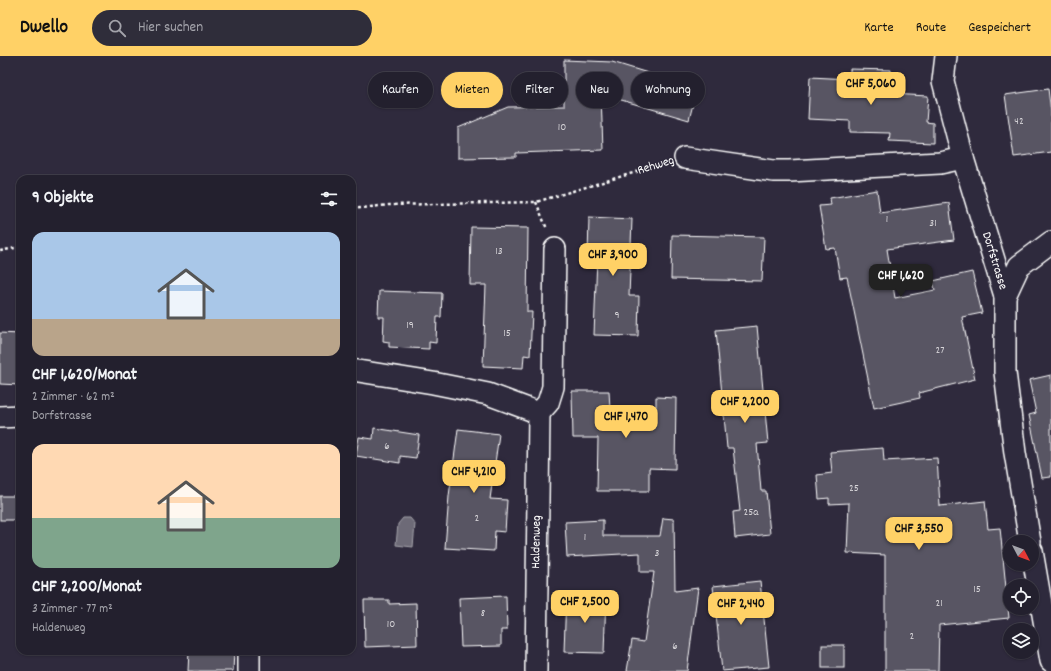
<!DOCTYPE html>
<html lang="de">
<head>
<meta charset="utf-8">
<style>
	:root { --surface:#23202e; --page:#2f2d3a; --text:#f1f3f6; --muted:#a3a3aa; --line:#403e4a; --accent:#ffd166 }
	body { margin:0; font-family:Dekko,sans-serif; background:var(--page); color:var(--text); height:100vh; display:flex; flex-direction:column; font-size:15px; white-space:nowrap }
	* { box-sizing:border-box; margin:0 }
	p { font-size:13px; color:var(--muted) }
	.icon { flex:none; width:22px; height:22px; fill:none; stroke:currentColor; stroke-width:2; stroke-linecap:round; stroke-linejoin:round }
	.map { position:relative; flex:1; overflow:hidden }
	.details { position:absolute; left:16px; top:119px; width:340px; height:480px; display:flex; flex-direction:column; background:var(--surface); border-radius:12px; box-shadow:0 1px 3px #0004,0 0 0 1px var(--line) }
	.details>* { flex:none }
	.hud { position:absolute; left:368px; top:16px; width:380px; height:36px; display:flex; gap:8px }
	.needle { width:26px; rotate:131deg }
	.tools { position:absolute; left:1003px; top:479px; display:grid; gap:8px }
	.tools a { display:grid; place-items:center; width:36px; height:36px; border-radius:50%; background:var(--surface); box-shadow:0 1px 3px #0004,0 0 0 1px var(--line); font-size:20px }
	.price { position:absolute; translate:-50% -34px; padding:0 9px; border-radius:8px; background:var(--accent); color:#111; font-size:13px; line-height:26px; filter:drop-shadow(0 1px 2px #0008) }
	.price::after { content:''; position:absolute; left:50%; top:24px; width:12px; height:9px; margin-left:-6px; background:inherit; clip-path:polygon(0 0,100% 0,50% 100%) }
	.price.selected { background:#222; color:#fff }
	ul { padding:0; list-style:none }
	li { display:grid; align-content:center; gap:8px; height:212px; padding:0 16px }
	li span { display:grid; place-items:center; height:124px; border-radius:12px; color:#555 }
	li>.icon { margin-inline-start:auto }
	span .icon { width:72px; height:72px; fill:#fffc; stroke-width:1 }
	li b { font-size:17px }
	h2 { display:flex; justify-content:space-between; align-items:center; height:48px; padding:0 16px; font-size:17px }
	.chip { padding:0 14px; border-radius:18px; background:var(--surface); box-shadow:0 1px 3px #0004,0 0 0 1px var(--line); font-size:14px; line-height:36px }
	.chip.selected { background:var(--accent); color:#111 }
	header { display:flex; align-items:center; gap:24px; box-sizing:border-box; height:56px; padding:0 20px; background:var(--accent); color:#111 }
	header strong { font-size:19px }
	nav { display:flex; gap:22px; margin-inline-start:auto; font-size:14px }
	.search { width:280px; height:36px; background:var(--page); display:flex; align-items:center; gap:10px; box-sizing:border-box; padding:0 14px; border-radius:22px; color:var(--muted); font-size:15px }
	.map>svg:first-child { display:block }
	.water { fill:#6d6a77; stroke:#a7a6ad }
	.building { fill:#595564; stroke:#fff }
	.lines { fill:none; stroke-linecap:round; stroke-linejoin:round }
	.minor-casing { stroke:#fff; stroke-width:24 }
	.path { stroke:#fff; stroke-width:2.5; stroke-dasharray:3 3; stroke-linecap:butt }
	.minor { stroke:#2f2a3d; stroke-width:21 }
	.labels { text-anchor:middle; dominant-baseline:central; stroke-width:3; stroke-linejoin:round; paint-order:stroke }
	.number-label { font-size:11px; fill:#d6d4d8 }
	.street-label { font-size:13px; fill:#fff; stroke:#2f2a3d }
</style>
</head>
<body>
<header>
<strong>Dwello</strong>
<div class="search"><svg class="icon" aria-label="search" viewBox="0 0 24 24"><circle cx="10" cy="10" r="6"/><path d="M15 15l6 6"/></svg>Hier suchen</div>
<nav><a>Karte</a><a>Route</a><a>Gespeichert</a></nav>
</header>
<div class="map">
<svg width="1051" height="615" viewBox="0 0 1051 615">
	<rect width="100%" height="100%" fill="#2f2a3d"/>
	<filter id="ink" filterUnits="userSpaceOnUse"><feTurbulence type="fractalNoise" baseFrequency=".025" numOctaves="2"/><feDisplacementMap in="SourceGraphic" scale="8" xChannelSelector="R" yChannelSelector="G"/><feConvolveMatrix kernelMatrix="1 2 1 2 8 2 1 2 1" color-interpolation-filters="sRGB"/></filter>
	<g filter="url(#ink)">
		<!-- water -->
		<polygon class="water" points="403,462 410,462 415,468 413,491 396,489 398,468"/>
		<!-- building -->
		<g class="building">
			<polygon points="564,4 612,6 697,32 689,64 601,38 603,94 516,97 516,101 458,102 458,72 508,51 564,50"/>
			<polygon points="850,13 891,14 890,38 928,40 926,66 933,67 933,87 889,85 890,77 850,76 850,65 808,63 810,21 850,23"/>
			<polygon points="1048,33 1051,56 1051,96 1014,101 1005,39"/>
			<polygon points="877,134 880,157 949,147 954,184 887,193 895,242 935,234 933,225 972,216 982,257 962,261 975,323 919,337 920,342 874,352 847,221 840,222 835,192 826,193 819,150 831,149 830,142"/>
			<polygon points="589,161 632,163 629,240 639,240 638,280 594,279 597,201 588,201"/>
			<polygon points="471,171 528,172 527,256 532,256 530,300 524,299 523,312 483,310 486,229 470,229"/>
			<polygon points="672,179 764,181 762,225 671,223"/>
			<polygon points="379,235 442,237 441,261 437,261 436,287 429,286 429,293 389,291 389,286 383,285 384,261 378,261"/>
			<polygon points="757,270 768,387 757,388 761,435 766,435 770,478 735,482 733,456 740,455 733,392 727,392 716,274"/>
			<polygon points="0,277 20,278 20,329 0,328"/>
			<polygon points="1051,319 1051,421 1042,422 1029,359 1036,357 1029,324"/>
			<polygon points="572,335 609,335 610,353 656,354 656,341 676,342 675,413 649,412 649,435 597,435 598,382 573,382"/>
			<polygon points="374,372 419,379 416,402 400,400 400,407 356,400 359,381 373,383"/>
			<polygon points="458,373 499,378 490,443 507,444 505,476 495,475 494,495 445,492 449,440"/>
			<polygon points="883,392 884,405 937,402 940,450 985,445 988,473 1000,472 1009,562 939,569 938,615 885,615 885,499 847,497 849,447 829,448 829,442 819,443 817,419 832,417 830,396"/>
			<rect x="0" y="440" width="20" height="24"/>
			<polygon points="663,462 674,463 675,535 698,532 687,615 627,615 632,584 644,586 654,516 640,516 640,497 567,501 565,466 603,464 603,480 660,480"/>
			<polygon points="760,525 769,611 722,615 713,530"/>
			<polygon points="566,538 606,539 604,597 564,596"/>
			<polygon points="506,540 507,574 501,574 501,590 461,591 459,542"/>
			<polygon points="364,544 389,544 389,548 416,547 417,589 365,591"/>
			<rect x="822" y="589" width="22" height="23"/>
			<polygon points="189,595 234,595 233,615 188,615"/>
		</g>
		<g class="lines">
			<!-- minor casing -->
			<g class="minor-casing">
				<g id="minor">
					<polyline points="946,0 943,25 963,102 1005,240 1005,316 1015,397 1030,486"/>
					<polyline points="685,102 774,115 789,115 940,107 963,102"/>
					<polyline points="1005,240 1019,210 1051,186"/>
					<polyline points="352,314 433,327 488,338 539,357 536,615"/>
					<polyline points="539,357 548,347 553,331 555,193"/>
					<polyline points="0,361 20,360"/>
					<polyline points="1032,495 1051,605"/>
					<polyline points="249,595 249,615"/>
				</g>
			</g>
			<!-- path -->
			<g class="path">
				<polyline points="536,146 547,173"/>
				<polyline points="352,153 389,149 536,146 663,108"/>
				<polyline points="0,195 20,191"/>
			</g>
			<!-- minor -->
			<use href="#minor" class="minor"/>
		</g>
	</g>
	<g class="labels">
		<!-- number labels -->
		<g class="number-label">
			<text x="1019" y="66">42</text>
			<text x="562" y="72">10</text>
			<text x="887" y="164">1</text>
			<text x="933" y="168">31</text>
			<text x="499" y="196">13</text>
			<text x="617" y="260">9</text>
			<text x="410" y="270">19</text>
			<text x="507" y="278">15</text>
			<text x="940" y="295">27</text>
			<text x="387" y="391">6</text>
			<text x="854" y="433">25</text>
			<text x="751" y="457">25a</text>
			<text x="477" y="463">2</text>
			<text x="585" y="482">1</text>
			<text x="657" y="498">3</text>
			<text x="977" y="534">15</text>
			<text x="939" y="548">21</text>
			<text x="483" y="558">8</text>
			<text x="391" y="569">10</text>
			<text x="912" y="581">2</text>
			<text x="675" y="591">6</text>
		</g>
		<!-- street labels -->
		<g class="street-label">
			<text transform="translate(656 110) rotate(-17)">Rehweg</text>
			<text transform="translate(994 205) rotate(73)">Dorfstrasse</text>
			<text transform="translate(537 486) rotate(-89)">Haldenweg</text>
		</g>
	</g>
</svg>
<div class="tools">
<a><svg class="needle" viewBox="-14 -14 28 28"><path d="M0-13l5 13h-10z" fill="#e53935"/><path d="M0 13l5-13h-10z" fill="#a3a3aa"/></svg></a>
<a><svg class="icon" aria-label="locate" viewBox="0 0 24 24"><circle cx="12" cy="12" r="6"/><path d="M12 2v4M12 18v4M2 12h4M18 12h4"/></svg></a>
<a><svg class="icon" aria-label="layers" viewBox="0 0 24 24"><path d="M12 4l9 5-9 5-9-5zM3 14l9 5 9-5"/></svg></a>
</div>
<b class="price" style="left:871px;top:50px">CHF 5,060</b>
<b class="price" style="left:613px;top:221px">CHF 3,900</b>
<b class="price selected" style="left:901px;top:242px">CHF 1,620</b>
<b class="price" style="left:745px;top:368px">CHF 2,200</b>
<b class="price" style="left:626px;top:383px">CHF 1,470</b>
<b class="price" style="left:474px;top:438px">CHF 4,210</b>
<b class="price" style="left:919px;top:495px">CHF 3,550</b>
<b class="price" style="left:585px;top:568px">CHF 2,500</b>
<b class="price" style="left:741px;top:570px">CHF 2,440</b>
<div class="hud">
<a class="chip">Kaufen</a>
<a class="chip selected">Mieten</a>
<a class="chip">Filter</a>
<a class="chip">Neu</a>
<a class="chip">Wohnung</a>
</div>
<section class="details">
<h2>9 Objekte<svg class="icon" aria-label="filters" viewBox="0 0 24 24"><path d="M4 7h16M4 17h16"/><circle cx="9" cy="7" r="2"/><circle cx="15" cy="17" r="2"/></svg></h2>
<ul>
<li><span style="background:linear-gradient(#a9c7e8 70%,#b9a48a 0)"><svg class="icon" aria-label="home" viewBox="0 0 24 24"><path d="M3 11l9-7 9 7M6 9v11h12V9"/></svg></span><div><b>CHF 1,620/Monat</b><p>2 Zimmer · 62 m²</p><p>Dorfstrasse</p></div></li>
<li><span style="background:linear-gradient(#ffd9b3 60%,#7fa58c 0)"><svg class="icon" aria-label="home" viewBox="0 0 24 24"><path d="M3 11l9-7 9 7M6 9v11h12V9"/></svg></span><div><b>CHF 2,200/Monat</b><p>3 Zimmer · 77 m²</p><p>Haldenweg</p></div></li>
</ul>
</section>
</div>
</body>
</html>
